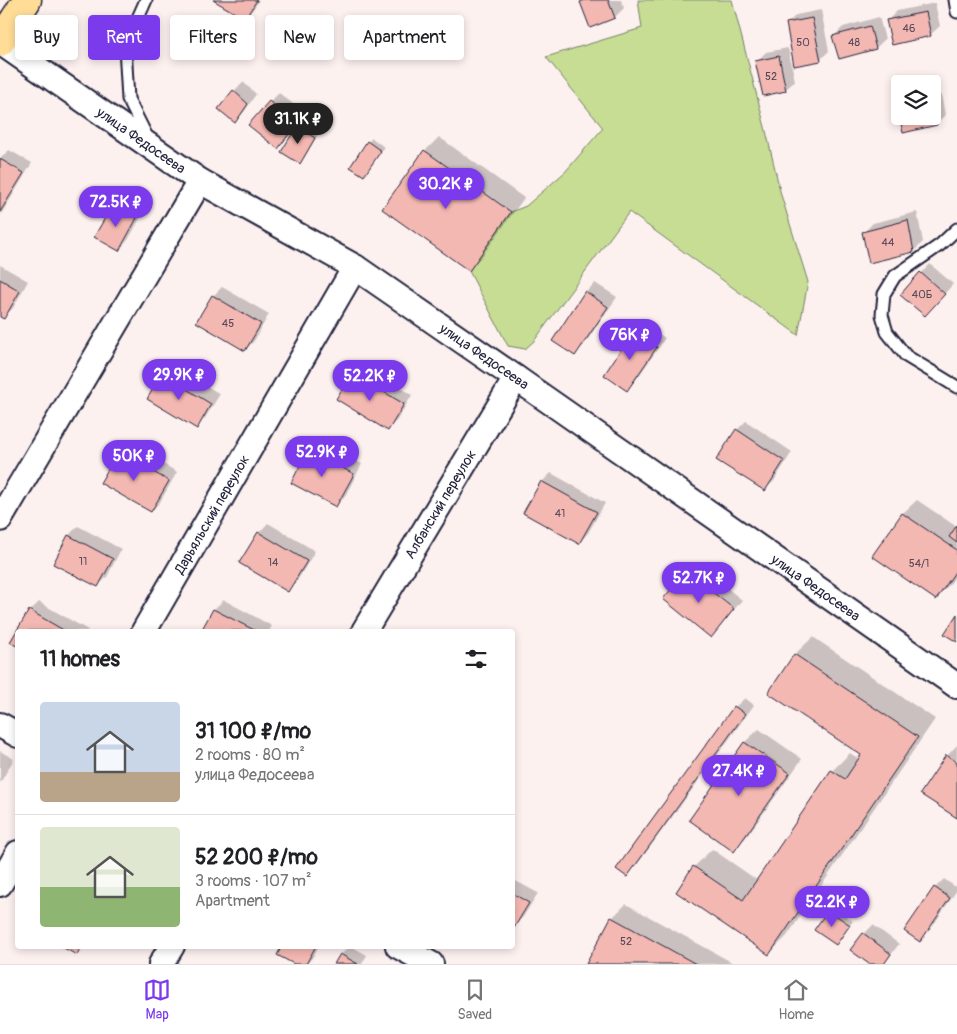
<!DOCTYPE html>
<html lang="en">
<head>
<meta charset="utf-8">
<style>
	:root { --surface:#fff; --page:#f6f6f6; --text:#202124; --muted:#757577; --line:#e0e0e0; --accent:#7c3aed }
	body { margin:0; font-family:Pangolin,sans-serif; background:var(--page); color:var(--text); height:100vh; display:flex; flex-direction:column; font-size:19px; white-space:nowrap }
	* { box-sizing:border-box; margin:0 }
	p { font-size:16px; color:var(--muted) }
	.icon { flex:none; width:28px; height:28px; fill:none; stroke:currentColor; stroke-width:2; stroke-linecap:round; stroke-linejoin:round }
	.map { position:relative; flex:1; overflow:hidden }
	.drawer { position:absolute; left:15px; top:629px; width:500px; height:320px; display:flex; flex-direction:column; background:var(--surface); border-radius:5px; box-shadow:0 2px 8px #0003 }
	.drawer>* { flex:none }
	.top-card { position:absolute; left:15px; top:15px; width:500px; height:45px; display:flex; gap:10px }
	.tools { position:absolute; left:891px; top:75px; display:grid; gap:10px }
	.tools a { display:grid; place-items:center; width:50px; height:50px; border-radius:5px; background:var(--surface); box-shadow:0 2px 8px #0003; font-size:25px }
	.price { position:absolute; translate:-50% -42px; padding:0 11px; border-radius:18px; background:var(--accent); color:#fff; font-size:16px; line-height:32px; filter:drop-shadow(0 1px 2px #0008) }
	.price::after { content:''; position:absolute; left:50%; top:30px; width:15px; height:11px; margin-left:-8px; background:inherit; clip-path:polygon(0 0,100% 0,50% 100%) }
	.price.current { background:#222; color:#fff }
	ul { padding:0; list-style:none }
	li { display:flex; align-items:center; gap:15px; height:125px; padding:0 25px }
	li+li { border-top:1px solid var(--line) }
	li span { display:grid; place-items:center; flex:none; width:140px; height:100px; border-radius:5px; color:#555 }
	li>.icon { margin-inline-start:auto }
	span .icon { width:60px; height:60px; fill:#fffc; stroke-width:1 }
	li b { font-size:21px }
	h2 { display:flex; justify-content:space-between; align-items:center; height:60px; padding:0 25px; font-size:21px }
	.chip { padding:0 18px; border-radius:5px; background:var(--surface); box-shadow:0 2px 8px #0003; font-size:18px; line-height:45px }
	.chip.current { background:var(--accent); color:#fff }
	.dock { display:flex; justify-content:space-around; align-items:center; height:70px; border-top:1px solid var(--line); background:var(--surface); font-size:14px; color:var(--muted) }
	.dock a { display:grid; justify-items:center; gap:2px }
	.dock .current { color:var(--accent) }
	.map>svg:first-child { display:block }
	.green { fill:#c7dd93; stroke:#748067 }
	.shadow { fill:#0003 }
	.building { fill:#f4b8b2; stroke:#22223b }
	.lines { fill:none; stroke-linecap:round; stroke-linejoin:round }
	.lane-casing { stroke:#22223b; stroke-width:15 }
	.street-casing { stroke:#22223b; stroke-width:28 }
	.primary-casing { stroke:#22223b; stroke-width:31 }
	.lane { stroke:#fff; stroke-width:11 }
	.street { stroke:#fff; stroke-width:24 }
	.primary { stroke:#ffdd96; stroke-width:28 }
	.labels { text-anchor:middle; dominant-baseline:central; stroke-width:5; stroke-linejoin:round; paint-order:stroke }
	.number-label { font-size:11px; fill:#564859 }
	.street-label { font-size:14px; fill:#22223b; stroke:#fff }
</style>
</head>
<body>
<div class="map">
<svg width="957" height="964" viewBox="0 0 957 964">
	<rect width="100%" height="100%" fill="#fdf1f0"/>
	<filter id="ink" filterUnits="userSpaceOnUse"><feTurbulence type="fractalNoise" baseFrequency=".02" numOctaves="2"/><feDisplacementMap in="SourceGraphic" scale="10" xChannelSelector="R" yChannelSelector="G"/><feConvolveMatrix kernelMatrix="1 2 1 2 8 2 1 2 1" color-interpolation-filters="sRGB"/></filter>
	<g filter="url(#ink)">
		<!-- green -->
		<polygon class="green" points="638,0 732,0 766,131 781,195 808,282 798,335 629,212 534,341 525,349 508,346 469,271 511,212 526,206 565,172 603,128 546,57 642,28"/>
		<!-- shadow -->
		<g class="shadow">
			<polygon points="216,0 259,0 254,8 245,17"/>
			<polygon points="584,0 621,0 624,8 615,17 581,2"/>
			<polygon points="935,3 940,26 930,35 888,20 897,11"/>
			<polygon points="821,10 829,51 820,60 787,24 796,15"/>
			<polygon points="879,17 885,39 876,48 839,58 834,36 843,27"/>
			<polygon points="788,48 795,81 785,90 756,62 766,52"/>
			<polygon points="243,82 256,94 244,112 235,121 234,91"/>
			<polygon points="279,93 306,114 296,126 297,127 302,123 319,133 304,158 300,162 296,130 294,129 287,138 278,147 270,102"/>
			<polygon points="941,94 945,115 936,124 932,116 932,95"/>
			<polygon points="439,137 524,198 482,256 468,270 383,209 425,151"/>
			<polygon points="372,138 384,147 368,170 368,142"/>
			<polygon points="9,150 32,163 0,216 0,159"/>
			<polygon points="123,196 146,208 128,240 119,249 114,205"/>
			<polygon points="917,212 923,242 914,251 870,261 864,232 873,223"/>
			<polygon points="930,264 953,284 934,306 902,295"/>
			<polygon points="0,265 28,281 13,308 4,317 0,315"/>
			<polygon points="595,283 617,297 584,345 575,354 554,340 586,292"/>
			<polygon points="222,287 269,314 254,341 245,350 213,296"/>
			<polygon points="643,323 665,338 636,380 627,390 634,332"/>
			<polygon points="362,364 412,395 397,420 388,429 338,398 353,373"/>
			<polygon points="173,365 220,394 205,418 196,427 149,398 163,375"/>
			<polygon points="746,421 792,452 774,481 764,490 737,430"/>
			<polygon points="318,442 362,464 345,496 336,506 309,451"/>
			<polygon points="128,443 177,472 160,502 151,511 101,482 119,452"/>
			<polygon points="551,473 605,503 588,533 579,543 542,482"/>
			<polygon points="917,500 957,527 957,574 950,584 936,598 874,556 903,513"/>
			<polygon points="268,523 315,551 297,581 288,590 259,533"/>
			<polygon points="78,526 121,549 107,577 98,586 55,564 69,535"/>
			<polygon points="696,563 742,600 720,627 711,636 687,572"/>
			<polygon points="224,600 272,626 269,631 203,631 214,609"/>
			<polygon points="39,602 88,630 87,631 18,631 30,611"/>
			<polygon points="813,637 935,719 787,936 769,954 694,867 712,849 757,880 832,771 850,753 859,759 862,755 769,692 795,654"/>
			<polygon points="745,698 754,705 636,866 627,875 735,707"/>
			<polygon points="759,729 802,759 747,836 734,850 691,819 745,742"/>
			<polygon points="957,745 957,816 922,794 947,756"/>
			<polygon points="0,751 14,759 0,783"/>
			<polygon points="512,879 538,893 523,917 514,926 512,925"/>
			<polygon points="944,879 957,888 957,890 929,931 920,940 935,888"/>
			<polygon points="626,904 735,964 587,964 612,918"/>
			<polygon points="833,907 853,921 836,944 829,911"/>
			<polygon points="873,925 899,944 884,964 871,964 864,934"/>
			<polygon points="283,946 319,946 312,958 307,964 297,964"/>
			<polygon points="349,946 351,946 367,955 362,964 335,964 341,955"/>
		</g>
		<!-- building -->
		<g class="building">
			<polygon points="213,0 257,0 245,19"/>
			<polygon points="585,0 608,0 615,18 590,28 580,2"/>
			<polygon points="926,12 931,36 892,45 886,20"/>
			<polygon points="812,18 821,61 794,66 786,23"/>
			<polygon points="870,26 876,49 839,59 832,36"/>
			<polygon points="779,56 786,91 763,96 755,61"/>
			<polygon points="233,90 248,104 235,123 218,109"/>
			<polygon points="269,101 297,123 278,149 248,125"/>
			<polygon points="932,106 937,125 903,133 898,109 900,109 900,116 932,116"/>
			<polygon points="297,126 315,138 300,164 281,152"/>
			<polygon points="367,141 381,151 364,176 350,167"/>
			<polygon points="424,150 511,212 469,271 382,209"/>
			<polygon points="0,159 24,173 0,212"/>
			<polygon points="113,204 137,218 119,251 94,237"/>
			<polygon points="908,220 914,252 869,263 862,232"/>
			<polygon points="920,272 945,294 925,316 900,295"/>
			<polygon points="0,279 20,291 4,319 0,317"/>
			<polygon points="585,291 608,307 575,356 552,341"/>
			<polygon points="212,295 261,324 245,351 196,322"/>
			<polygon points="633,331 657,347 627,391 604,375"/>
			<polygon points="352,373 404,404 388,431 336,399"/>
			<polygon points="162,374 211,404 197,429 147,399"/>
			<polygon points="736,429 784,461 765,491 716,460"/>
			<polygon points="308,450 354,474 336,507 291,483"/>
			<polygon points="118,452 169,481 151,512 100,483"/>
			<polygon points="541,481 597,512 579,544 523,513"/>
			<polygon points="902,513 957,550 957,569 936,600 872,556"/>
			<polygon points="957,525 957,543 949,537"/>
			<polygon points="258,532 307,561 288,592 239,563"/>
			<polygon points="68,535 113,559 98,587 53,564"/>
			<polygon points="686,571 734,609 711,638 663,599"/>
			<polygon points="213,609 256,631 201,631"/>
			<polygon points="29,610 65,631 18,631 18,647 10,642"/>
			<polygon points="957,614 957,642 944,634"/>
			<polygon points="794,654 918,737 769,955 676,892 693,866 743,900 831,770 845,779 861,755 768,693"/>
			<polygon points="734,706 745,714 627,877 616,869"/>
			<polygon points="744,742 790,773 734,852 689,820"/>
			<polygon points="946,755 957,762 957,818 920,794"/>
			<polygon points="934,887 950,898 920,942 904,931"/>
			<polygon points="512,893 529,903 514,928 512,927"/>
			<polygon points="828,910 850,925 836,945 814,930"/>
			<polygon points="611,917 696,964 586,964"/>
			<polygon points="863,933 891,954 884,964 869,964 850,950"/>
			<polygon points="60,946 81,946 77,955"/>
			<polygon points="282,946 316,946 306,964 294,964 277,955"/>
			<polygon points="340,954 358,964 334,964"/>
		</g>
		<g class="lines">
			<!-- lane casing -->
			<g class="lane-casing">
				<g id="lane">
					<polyline points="146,0 125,47 128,99 148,139"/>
					<polyline points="955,0 957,12"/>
					<polyline points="957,229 940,245 895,276 884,294 882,315 887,332 906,356 957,387"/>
				</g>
			</g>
			<!-- street casing -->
			<g class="street-casing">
				<g id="street">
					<path id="s1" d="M0 42 200 181 355 267 516 378 957 686"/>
					<polyline points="0,519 200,181"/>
					<path id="s2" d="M144 631 355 267"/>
					<path id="s3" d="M364 631 516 378"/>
					<polyline points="0,725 18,735"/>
					<polyline points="0,884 18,853"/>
					<polyline points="398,946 431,964"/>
					<polyline points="161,964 172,946"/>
				</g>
			</g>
			<!-- primary casing -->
			<g class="primary-casing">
				<polyline id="primary" points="0,42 27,0"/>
			</g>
			<!-- lane -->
			<use href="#lane" class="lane"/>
			<!-- street -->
			<use href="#street" class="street"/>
			<!-- primary -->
			<use href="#primary" class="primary"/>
		</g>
	</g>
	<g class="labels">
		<!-- number labels -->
		<g class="number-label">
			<text x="909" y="28">46</text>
			<text x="803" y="42">50</text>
			<text x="854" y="42">48</text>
			<text x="771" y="76">52</text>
			<text x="888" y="242">44</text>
			<text x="922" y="294">40Б</text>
			<text x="228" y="323">45</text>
			<text x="560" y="513">41</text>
			<text x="83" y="561">11</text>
			<text x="273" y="562">14</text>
			<text x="919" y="563">54/1</text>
			<text x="626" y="941">52</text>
		</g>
		<!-- street labels -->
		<g class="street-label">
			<text stroke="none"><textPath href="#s1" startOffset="172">улица Федосеева</textPath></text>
			<text stroke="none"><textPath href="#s1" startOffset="578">улица Федосеева</textPath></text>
			<text stroke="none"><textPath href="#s3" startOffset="148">Албанский переулок</textPath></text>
			<text stroke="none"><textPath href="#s2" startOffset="135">Дарьяльский переулок</textPath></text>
			<text stroke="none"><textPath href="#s1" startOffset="982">улица Федосеева</textPath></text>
		</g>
	</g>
</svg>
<div class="tools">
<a><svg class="icon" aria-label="layers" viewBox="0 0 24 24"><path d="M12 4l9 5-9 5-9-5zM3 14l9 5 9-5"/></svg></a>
</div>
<b class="price current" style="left:298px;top:145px">31.1K ₽</b>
<b class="price" style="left:446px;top:210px">30.2K ₽</b>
<b class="price" style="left:116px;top:228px">72.5K ₽</b>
<b class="price" style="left:630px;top:361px">76K ₽</b>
<b class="price" style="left:179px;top:401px">29.9K ₽</b>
<b class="price" style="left:370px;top:402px">52.2K ₽</b>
<b class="price" style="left:322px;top:478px">52.9K ₽</b>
<b class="price" style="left:134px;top:482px">50K ₽</b>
<b class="price" style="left:699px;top:604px">52.7K ₽</b>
<b class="price" style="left:739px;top:797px">27.4K ₽</b>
<b class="price" style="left:832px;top:928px">52.2K ₽</b>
<div class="top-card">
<a class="chip">Buy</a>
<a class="chip current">Rent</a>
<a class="chip">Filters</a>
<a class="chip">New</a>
<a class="chip">Apartment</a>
</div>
<section class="drawer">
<h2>11 homes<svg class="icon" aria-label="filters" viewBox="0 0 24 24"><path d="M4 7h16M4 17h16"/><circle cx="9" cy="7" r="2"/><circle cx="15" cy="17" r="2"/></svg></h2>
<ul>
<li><span style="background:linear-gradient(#c9d6e8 70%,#b9a48a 0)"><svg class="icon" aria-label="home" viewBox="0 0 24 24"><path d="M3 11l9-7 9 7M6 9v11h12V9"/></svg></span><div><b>31 100 ₽/mo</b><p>2 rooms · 80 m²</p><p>улица Федосеева</p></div></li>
<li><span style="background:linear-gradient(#dfe7d0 60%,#8fb573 0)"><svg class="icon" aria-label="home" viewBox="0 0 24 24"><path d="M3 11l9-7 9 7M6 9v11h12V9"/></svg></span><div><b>52 200 ₽/mo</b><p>3 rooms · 107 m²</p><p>Apartment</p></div></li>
</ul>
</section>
</div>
<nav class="dock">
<a class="current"><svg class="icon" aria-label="map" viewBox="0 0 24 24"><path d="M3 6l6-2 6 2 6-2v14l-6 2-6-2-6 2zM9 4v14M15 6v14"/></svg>Map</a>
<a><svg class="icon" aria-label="saved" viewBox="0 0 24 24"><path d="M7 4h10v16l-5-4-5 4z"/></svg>Saved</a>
<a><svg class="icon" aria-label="home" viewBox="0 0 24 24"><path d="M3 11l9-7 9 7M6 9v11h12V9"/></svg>Home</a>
</nav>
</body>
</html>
